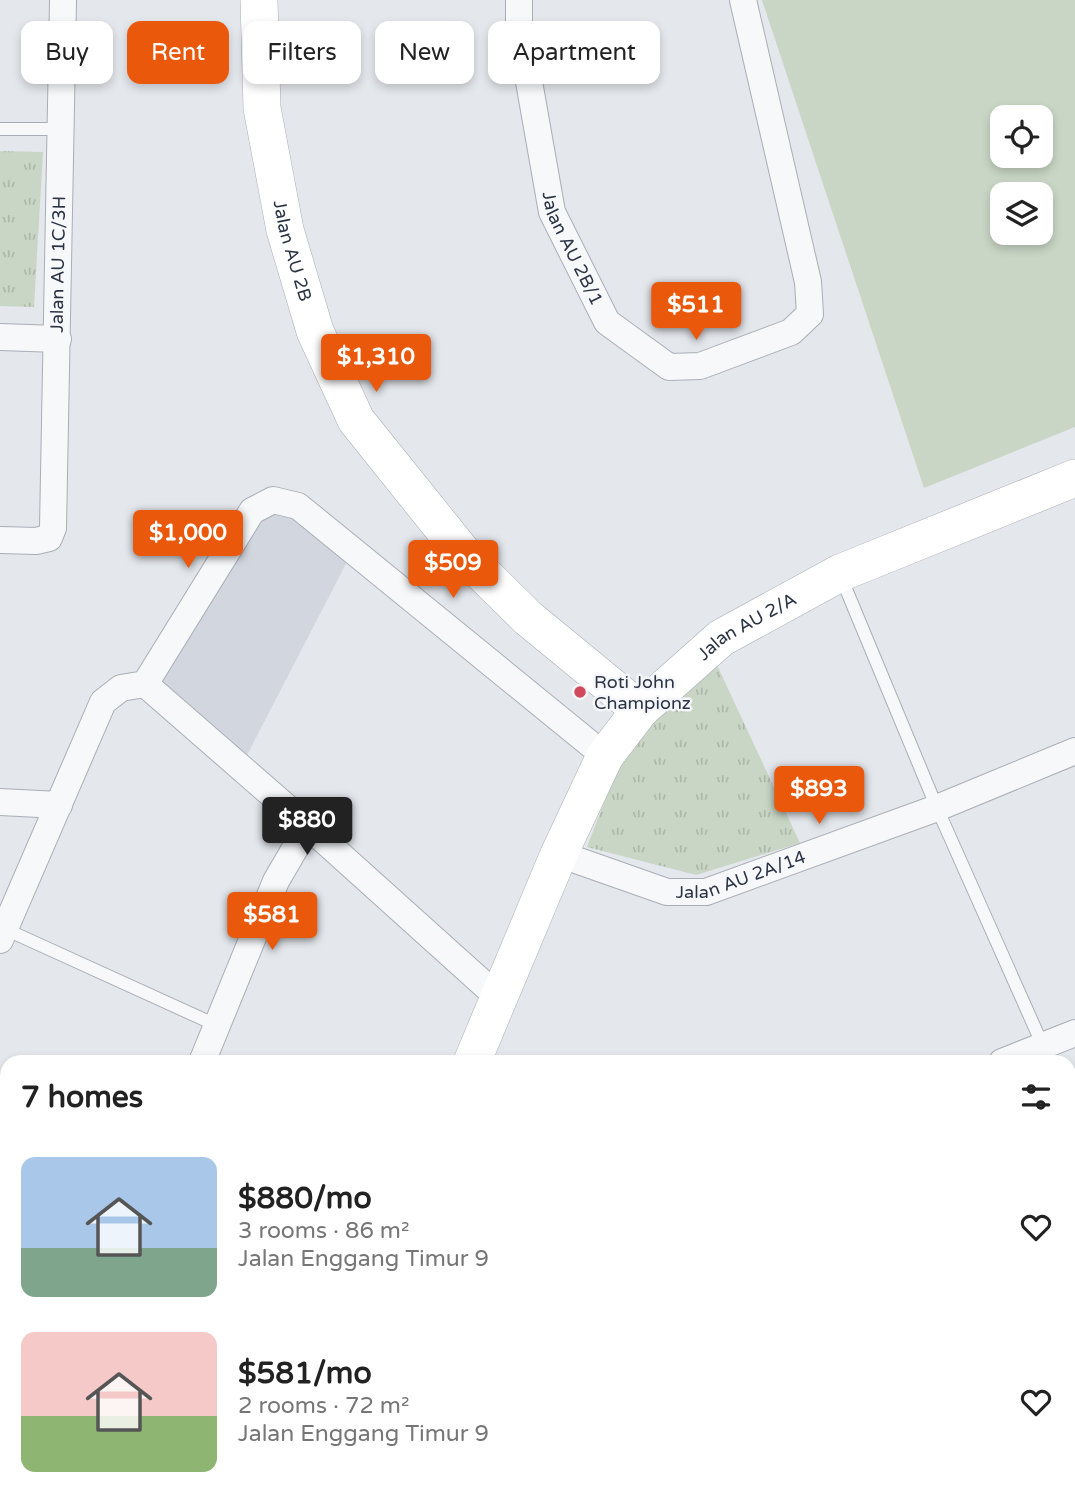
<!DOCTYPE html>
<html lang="en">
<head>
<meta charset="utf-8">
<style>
	:root { --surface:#fff; --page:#f2f2f2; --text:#222; --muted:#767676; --accent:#ea580c }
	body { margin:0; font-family:"Varela Round",sans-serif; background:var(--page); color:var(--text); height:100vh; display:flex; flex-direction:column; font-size:26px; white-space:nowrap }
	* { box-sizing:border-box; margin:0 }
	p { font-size:23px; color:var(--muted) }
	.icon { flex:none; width:38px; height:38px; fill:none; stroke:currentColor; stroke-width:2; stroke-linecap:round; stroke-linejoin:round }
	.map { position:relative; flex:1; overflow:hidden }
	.sheet { position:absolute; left:0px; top:1055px; width:1076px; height:450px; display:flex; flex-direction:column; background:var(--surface); border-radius:21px 21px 0 0; box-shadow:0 4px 10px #0003 }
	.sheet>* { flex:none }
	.hud { position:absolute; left:21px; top:21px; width:700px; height:63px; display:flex; gap:14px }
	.tools { position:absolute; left:990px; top:105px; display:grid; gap:14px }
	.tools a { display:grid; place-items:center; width:63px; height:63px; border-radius:14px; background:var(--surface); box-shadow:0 4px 10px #0003; font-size:35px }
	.price { position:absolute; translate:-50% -60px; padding:0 16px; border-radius:7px; background:var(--accent); color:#fff; font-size:23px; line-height:46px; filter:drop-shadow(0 2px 4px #0008) }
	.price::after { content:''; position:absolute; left:50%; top:42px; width:21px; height:16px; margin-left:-10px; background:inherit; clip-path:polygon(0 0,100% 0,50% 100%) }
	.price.selected { background:#222; color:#fff }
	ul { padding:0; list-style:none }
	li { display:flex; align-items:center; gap:21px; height:175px; padding:0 21px }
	li span { display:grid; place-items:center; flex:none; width:196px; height:140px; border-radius:14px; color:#555 }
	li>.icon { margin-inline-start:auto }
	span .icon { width:84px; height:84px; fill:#fffc; stroke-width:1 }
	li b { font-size:30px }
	h2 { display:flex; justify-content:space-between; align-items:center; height:84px; padding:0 21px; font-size:30px }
	.chip { padding:0 24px; border-radius:14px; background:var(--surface); box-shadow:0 4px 10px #0003; font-size:24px; line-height:63px }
	.chip.selected { background:var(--accent); color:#fff }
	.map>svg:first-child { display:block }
	.built { fill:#d2d6de }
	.grass { fill:url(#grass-tufts) }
	.pitch { fill:#c9d6c5; fill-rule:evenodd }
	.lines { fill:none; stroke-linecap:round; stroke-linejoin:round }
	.lane-casing { stroke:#a9aeb7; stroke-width:14 }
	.street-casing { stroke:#a9aeb7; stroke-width:28 }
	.secondary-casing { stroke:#a9aeb7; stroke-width:38 }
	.lane { stroke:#f7f8fa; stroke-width:12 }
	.street { stroke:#f7f8fa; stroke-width:26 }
	.secondary { stroke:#fff; stroke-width:37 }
	.poi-dot { fill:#d1495b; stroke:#f4f6f9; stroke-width:2.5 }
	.labels { text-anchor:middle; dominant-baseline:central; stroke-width:5; stroke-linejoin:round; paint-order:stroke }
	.street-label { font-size:18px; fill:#2b3445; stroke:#f4f6f9 }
	.poi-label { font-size:18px; fill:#2b3445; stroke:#f4f6f9; text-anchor:start }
</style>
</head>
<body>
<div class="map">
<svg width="1075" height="1504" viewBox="0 0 1075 1504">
	<defs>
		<pattern id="grass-tufts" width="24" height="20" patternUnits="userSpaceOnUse" patternTransform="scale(1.75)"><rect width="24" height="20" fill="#c9d6c5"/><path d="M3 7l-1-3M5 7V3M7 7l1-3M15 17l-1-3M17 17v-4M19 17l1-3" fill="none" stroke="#adb8ab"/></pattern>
	</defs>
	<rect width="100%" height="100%" fill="#e4e7ec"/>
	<!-- built -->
	<polygon class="built" points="273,511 290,514 349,558 245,759 159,682 260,519"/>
	<!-- grass -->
	<g class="grass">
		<polygon points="0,151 43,152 34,307 0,306"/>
		<polygon points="716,663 800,843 696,875 587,847 628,740"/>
	</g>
	<!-- pitch -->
	<path class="pitch" d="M762 0H1075V427L924 488ZM1003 117H1041V156H1003ZM1003 194H1041V233H1003Z"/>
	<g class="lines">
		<!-- lane casing -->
		<g class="lane-casing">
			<g id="lane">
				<polyline points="0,129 62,129"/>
				<polyline points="841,577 937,808 1043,1046"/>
				<polyline points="5,929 216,1025"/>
			</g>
		</g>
		<!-- street casing -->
		<g class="street-casing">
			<g id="street">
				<path id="s1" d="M519 0V25L552 212 607 322 669 367 700 366 791 332 810 314 808 282 743 0"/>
				<polyline points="0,337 58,339"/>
				<path id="s2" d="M0 540 36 541 49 538 53 528 63 0"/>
				<polyline points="145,684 308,826 498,997"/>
				<polyline points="0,802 59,805"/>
				<path id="s3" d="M559 854 667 892H706L937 808 1075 751"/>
				<polyline points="0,940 103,702 121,688 145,684 252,511 273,500 298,506 605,756"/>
				<polyline points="202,1062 276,881 308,826"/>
				<polyline points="1002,1062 1075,1033"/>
				<polyline points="0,1284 7,1287"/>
				<polyline points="1069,1480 1075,1478"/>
				<polyline points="390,1498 404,1504"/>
				<polyline points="572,1504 575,1498"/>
				<polyline points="850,1504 853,1498"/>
				<polyline points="1008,1504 1023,1498"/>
			</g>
		</g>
		<!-- secondary casing -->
		<g class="secondary-casing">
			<g id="secondary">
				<path id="s4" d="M259 0 262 108 285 230 315 331 356 420 466 557 528 618 640 710"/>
				<path id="s5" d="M472 1062 559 854 605 756 640 710 721 638 840 573 1075 478"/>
				<polyline points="297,1504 300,1498"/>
			</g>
		</g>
		<!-- lane -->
		<use href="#lane" class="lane"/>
		<!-- street -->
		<use href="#street" class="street"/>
		<!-- secondary -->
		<use href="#secondary" class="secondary"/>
	</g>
	<!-- markers -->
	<circle class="poi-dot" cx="580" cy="692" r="7"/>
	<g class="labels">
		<!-- street labels -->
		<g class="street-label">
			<text stroke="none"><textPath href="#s1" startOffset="256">Jalan AU 2B/1</textPath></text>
			<text stroke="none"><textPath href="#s4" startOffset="254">Jalan AU 2B</textPath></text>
			<text stroke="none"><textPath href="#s2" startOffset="324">Jalan AU 1C/3H</textPath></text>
			<text stroke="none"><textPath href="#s5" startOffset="528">Jalan AU 2/A</textPath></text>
			<text stroke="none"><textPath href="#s3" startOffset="191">Jalan AU 2A/14</textPath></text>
		</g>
		<!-- poi labels -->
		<g class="poi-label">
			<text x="594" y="682">Roti John<tspan x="594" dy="21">Championz</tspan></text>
		</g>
	</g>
</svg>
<div class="tools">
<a><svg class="icon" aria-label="locate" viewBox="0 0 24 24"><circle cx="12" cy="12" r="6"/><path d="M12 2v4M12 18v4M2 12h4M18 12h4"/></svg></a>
<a><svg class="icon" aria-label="layers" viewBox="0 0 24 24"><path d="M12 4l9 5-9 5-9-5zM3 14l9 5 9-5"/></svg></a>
</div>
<b class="price" style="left:696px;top:342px">$511</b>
<b class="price" style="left:376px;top:394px">$1,310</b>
<b class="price" style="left:188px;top:570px">$1,000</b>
<b class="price" style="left:453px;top:600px">$509</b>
<b class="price" style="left:819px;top:826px">$893</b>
<b class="price selected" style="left:307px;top:857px">$880</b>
<b class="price" style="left:272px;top:952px">$581</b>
<div class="hud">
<a class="chip">Buy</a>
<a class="chip selected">Rent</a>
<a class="chip">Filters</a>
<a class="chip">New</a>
<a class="chip">Apartment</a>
</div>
<section class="sheet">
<h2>7 homes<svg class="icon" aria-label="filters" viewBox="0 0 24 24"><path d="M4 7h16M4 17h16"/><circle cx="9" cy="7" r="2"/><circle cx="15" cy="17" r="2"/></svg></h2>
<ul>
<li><span style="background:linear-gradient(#a9c7e8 65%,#7fa58c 0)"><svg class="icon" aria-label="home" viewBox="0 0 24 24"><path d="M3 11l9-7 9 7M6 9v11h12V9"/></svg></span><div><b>$880/mo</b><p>3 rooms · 86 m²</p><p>Jalan Enggang Timur 9</p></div><svg class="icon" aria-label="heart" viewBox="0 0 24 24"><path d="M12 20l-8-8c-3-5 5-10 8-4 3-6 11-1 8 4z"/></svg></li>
<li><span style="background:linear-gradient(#f6c9c9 60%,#8fb573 0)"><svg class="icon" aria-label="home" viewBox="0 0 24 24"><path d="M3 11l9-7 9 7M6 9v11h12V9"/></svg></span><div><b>$581/mo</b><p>2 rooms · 72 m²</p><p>Jalan Enggang Timur 9</p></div><svg class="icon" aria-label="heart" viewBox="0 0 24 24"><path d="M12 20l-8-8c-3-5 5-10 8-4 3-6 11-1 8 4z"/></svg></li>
</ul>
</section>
</div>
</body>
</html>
